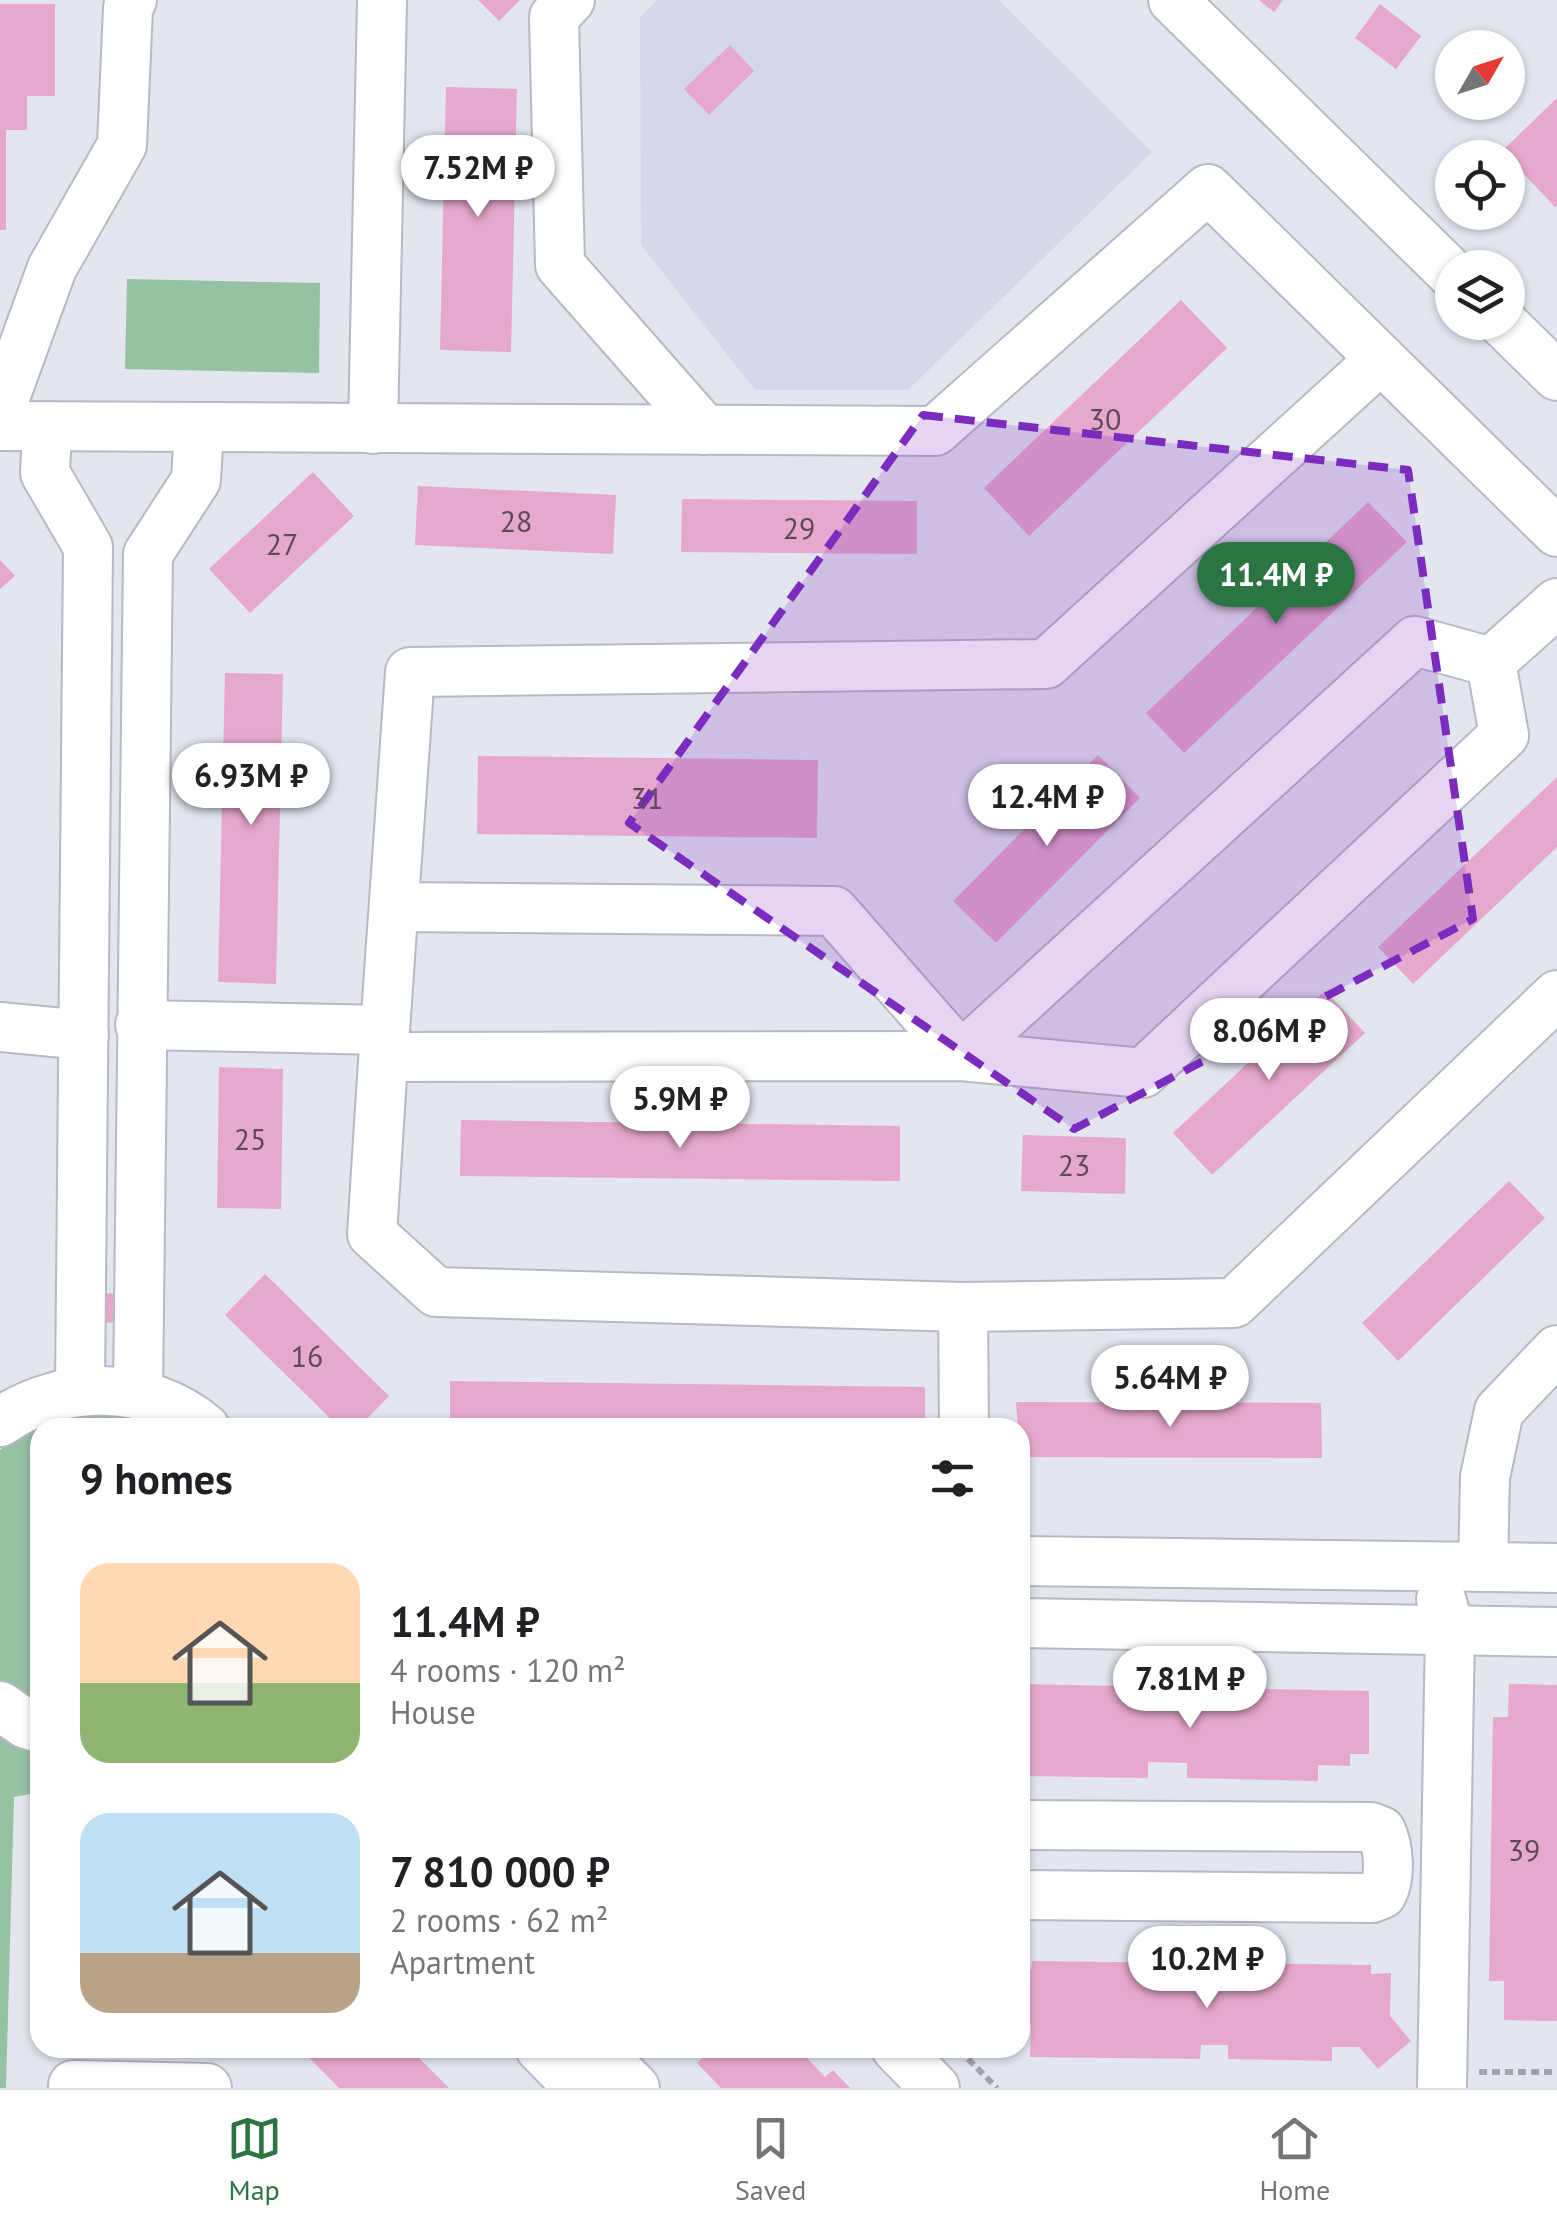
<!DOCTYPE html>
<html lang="en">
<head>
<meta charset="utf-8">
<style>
	:root { --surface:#fff; --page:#f2f2f2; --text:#202124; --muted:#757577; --line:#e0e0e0; --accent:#2b7543 }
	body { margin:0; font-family:"PT Sans",sans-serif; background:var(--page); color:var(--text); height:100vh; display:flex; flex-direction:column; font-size:38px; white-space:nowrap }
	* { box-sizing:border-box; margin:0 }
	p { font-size:32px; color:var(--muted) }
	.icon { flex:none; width:55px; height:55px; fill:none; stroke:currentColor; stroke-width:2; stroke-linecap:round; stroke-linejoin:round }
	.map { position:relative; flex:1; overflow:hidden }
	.details { position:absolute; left:30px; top:1418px; width:1000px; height:640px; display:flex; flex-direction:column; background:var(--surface); border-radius:30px; box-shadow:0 2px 8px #0004 }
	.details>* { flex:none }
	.needle { width:65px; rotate:51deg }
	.tools { position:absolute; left:1435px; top:30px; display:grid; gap:20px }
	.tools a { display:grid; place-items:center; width:90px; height:90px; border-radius:50%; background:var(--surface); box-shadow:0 2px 8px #0004; font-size:50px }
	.price { position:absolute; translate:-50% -85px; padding:0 22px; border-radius:35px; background:#fff; color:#222; font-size:32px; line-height:65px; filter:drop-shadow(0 2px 5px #0008) }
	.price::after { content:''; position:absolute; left:50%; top:60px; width:30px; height:22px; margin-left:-15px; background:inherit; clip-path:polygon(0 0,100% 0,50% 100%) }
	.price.current { background:var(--accent); color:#fff }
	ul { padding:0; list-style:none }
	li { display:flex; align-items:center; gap:30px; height:250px; padding:0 50px }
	li span { display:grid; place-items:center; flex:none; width:280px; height:200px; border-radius:30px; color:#555 }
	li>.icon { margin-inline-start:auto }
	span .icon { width:120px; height:120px; fill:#fffc; stroke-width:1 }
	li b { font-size:42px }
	h2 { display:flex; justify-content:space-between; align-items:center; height:120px; padding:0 50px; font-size:42px }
	.dock { display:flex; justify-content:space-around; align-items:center; height:140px; border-top:2px solid var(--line); background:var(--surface); font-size:28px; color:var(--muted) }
	.dock a { display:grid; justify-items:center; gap:5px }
	.dock .current { color:var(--accent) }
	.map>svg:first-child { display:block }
	.built { fill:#d5d8ea }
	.green { fill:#96c2a4 }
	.building { fill:#e7a8cd }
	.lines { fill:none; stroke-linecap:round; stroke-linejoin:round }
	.minor-casing { stroke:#b7b9c3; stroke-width:52 }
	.path { stroke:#a2a4ac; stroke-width:6; stroke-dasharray:8 5; stroke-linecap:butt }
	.minor { stroke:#fff; stroke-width:48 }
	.marked { fill:#7b2cbf; fill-opacity:0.2; stroke:#7b2cbf; stroke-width:8; stroke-dasharray:20 12; stroke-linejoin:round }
	.labels { text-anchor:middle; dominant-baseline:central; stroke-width:9; stroke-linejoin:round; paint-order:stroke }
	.number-label { font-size:30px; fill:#5a4b56 }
</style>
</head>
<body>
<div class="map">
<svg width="1557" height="2088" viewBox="0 0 1557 2088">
	<rect width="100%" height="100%" fill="#e3e5ef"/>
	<!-- built -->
	<polygon class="built" points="657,0 999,0 1152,152 908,390 755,390 641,245 640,17"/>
	<!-- green -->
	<g class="green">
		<polygon points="127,279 320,283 319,373 125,369"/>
		<path d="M113 1413 162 1427 40 1428V1705L0 1682V1450C37 1420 67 1416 113 1413Z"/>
		<polygon points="0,1731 40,1752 40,1792 14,1797 6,2088 0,2088"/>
	</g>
	<!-- building -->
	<g class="building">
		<polygon points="478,0 520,0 499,21"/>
		<polygon points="1259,0 1283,0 1274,12"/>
		<polygon points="0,4 55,4 55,96 27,96 27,130 6,130 6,230 0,230"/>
		<polygon points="1380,4 1421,36 1396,69 1355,38"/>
		<polygon points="730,45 754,71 709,115 684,89"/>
		<polygon points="446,87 517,89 511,352 440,350"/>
		<polygon points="1557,98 1557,205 1555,207 1502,151"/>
		<polygon points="1181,300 1227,348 1029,536 984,488"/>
		<polygon points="313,472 354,516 250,613 209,569"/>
		<polygon points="418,486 616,495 613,554 415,545"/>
		<polygon points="682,499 917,501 917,554 681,552"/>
		<polygon points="1368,502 1407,542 1184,753 1146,713"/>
		<polygon points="0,560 15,576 0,589"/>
		<polygon points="225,673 283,674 276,984 218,982"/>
		<polygon points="1098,755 1140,798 996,943 953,901"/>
		<polygon points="478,756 818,760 817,838 477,834"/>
		<polygon points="1557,777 1557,847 1413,984 1378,947"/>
		<polygon points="1325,991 1365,1033 1212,1175 1173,1133"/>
		<polygon points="219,1067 283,1069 281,1209 217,1208"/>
		<polygon points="461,1120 900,1126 900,1181 460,1176"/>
		<polygon points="1023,1135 1126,1138 1125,1194 1021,1191"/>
		<polygon points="1509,1181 1545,1218 1398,1361 1362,1323"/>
		<polygon points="265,1274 389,1396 358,1428 340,1428 225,1315"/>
		<polygon points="121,1293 122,1322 95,1323 94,1294"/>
		<polygon points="450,1381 925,1387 925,1428 450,1428"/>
		<polygon points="1016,1402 1321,1403 1322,1458 1020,1457"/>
		<polygon points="1020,1684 1369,1691 1369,1754 1350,1754 1350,1766 1318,1765 1318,1781 1187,1778 1187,1763 1148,1762 1148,1778 1026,1776 1027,1749 1020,1749"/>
		<polygon points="1509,1684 1557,1685 1557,2021 1504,2020 1504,1981 1489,1981 1493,1717 1508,1717"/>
		<polygon points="1032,1961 1201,1963 1202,1971 1229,1972 1228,1963 1371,1965 1371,1974 1391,1973 1390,2016 1411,2041 1378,2069 1359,2047 1332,2047 1332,2061 1228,2059 1228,2045 1201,2045 1200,2059 1030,2057 1031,2024 1020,2024 1020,1970 1031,1970"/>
		<polygon points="300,2048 409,2048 449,2088 339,2088"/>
		<polygon points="713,2048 812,2048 804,2055 825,2077 833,2070 850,2088 721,2088 697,2063"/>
	</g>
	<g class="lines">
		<!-- minor casing -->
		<g class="minor-casing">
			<g id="minor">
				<polyline points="570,0 554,17 560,265 705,430"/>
				<polyline points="1173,0 1452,274"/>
				<polyline points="1502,322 1557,376"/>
				<polyline points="0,411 52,268 122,145 128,8 132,0"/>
				<polyline points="0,426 935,431 1208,189 1557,532"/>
				<polyline points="47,429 45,473 88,547 80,1390"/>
				<polyline points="373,429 382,0"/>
				<polyline points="394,907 834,911 961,1056"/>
				<polyline points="140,1025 385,1030 372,1234 436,1292 963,1307 1234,1303 1557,995"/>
				<polyline points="0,1027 84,1035"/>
				<polyline points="385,1030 410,672 1046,664 1381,359"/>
				<polyline points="961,1056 1415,641 1491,662 1557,603"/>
				<polyline points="384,1057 961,1056 1143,1073 1504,735 1491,662"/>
				<polyline points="963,1307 964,1428"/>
				<polyline points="138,1393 148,554 196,480 199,429"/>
				<path d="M0 1422C61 1380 147 1379 205 1428"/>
				<polyline points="1020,1561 1557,1568"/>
				<polyline points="1483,1567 1485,1477 1499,1411 1557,1350"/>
				<polyline points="1441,1599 1450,1630 1442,2088"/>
				<polyline points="1020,1623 1557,1632"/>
				<polyline points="0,1706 26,1724 40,1728"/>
				<path d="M1020 1825 1371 1827 1381 1831C1389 1847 1391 1878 1382 1894L1372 1898 1020 1895"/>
				<polyline points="540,2048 579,2088"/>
				<polyline points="595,2048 635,2088"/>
				<polyline points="896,2048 935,2088"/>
				<polyline points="73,2085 207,2088"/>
			</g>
		</g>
		<!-- path -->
		<g class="path">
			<polyline points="968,2059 997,2088"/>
			<polyline points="1479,2072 1557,2072"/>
		</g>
		<!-- minor -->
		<use href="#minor" class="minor"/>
	</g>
	<!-- marked area -->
	<path class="marked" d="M923 415 1408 470 1473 919 1074 1129 629 823Z"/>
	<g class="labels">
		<!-- number labels -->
		<g class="number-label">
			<text x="1105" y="418">30</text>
			<text x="516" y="520">28</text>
			<text x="799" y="527">29</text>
			<text x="282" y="543">27</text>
			<text x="647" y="797">31</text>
			<text x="250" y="1138">25</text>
			<text x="1074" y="1164">23</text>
			<text x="307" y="1355">16</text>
			<text x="1524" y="1849">39</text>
		</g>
	</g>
</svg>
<div class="tools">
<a><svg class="needle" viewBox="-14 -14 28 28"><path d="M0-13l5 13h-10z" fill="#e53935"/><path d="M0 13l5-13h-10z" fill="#757577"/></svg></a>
<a><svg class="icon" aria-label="locate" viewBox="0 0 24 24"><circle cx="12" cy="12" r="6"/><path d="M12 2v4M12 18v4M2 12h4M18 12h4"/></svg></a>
<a><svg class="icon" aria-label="layers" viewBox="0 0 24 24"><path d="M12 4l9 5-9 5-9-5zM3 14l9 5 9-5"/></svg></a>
</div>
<b class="price" style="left:478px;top:220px">7.52M ₽</b>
<b class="price current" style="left:1276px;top:627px">11.4M ₽</b>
<b class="price" style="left:251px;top:828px">6.93M ₽</b>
<b class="price" style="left:1047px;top:849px">12.4M ₽</b>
<b class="price" style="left:1269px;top:1083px">8.06M ₽</b>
<b class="price" style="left:680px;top:1151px">5.9M ₽</b>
<b class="price" style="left:1170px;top:1430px">5.64M ₽</b>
<b class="price" style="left:1190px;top:1731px">7.81M ₽</b>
<b class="price" style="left:1207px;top:2011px">10.2M ₽</b>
<section class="details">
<h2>9 homes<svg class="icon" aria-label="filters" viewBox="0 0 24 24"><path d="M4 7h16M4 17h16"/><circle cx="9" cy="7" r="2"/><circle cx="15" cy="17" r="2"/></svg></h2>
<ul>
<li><span style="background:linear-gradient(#ffd9b3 60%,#8fb573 0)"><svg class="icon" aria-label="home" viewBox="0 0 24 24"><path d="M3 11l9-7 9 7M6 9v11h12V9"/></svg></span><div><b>11.4M ₽</b><p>4 rooms · 120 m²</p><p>House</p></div></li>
<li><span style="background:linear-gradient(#bfe0f5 70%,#b9a48a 0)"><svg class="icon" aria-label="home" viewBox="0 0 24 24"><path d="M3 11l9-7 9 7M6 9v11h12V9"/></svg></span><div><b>7 810 000 ₽</b><p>2 rooms · 62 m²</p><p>Apartment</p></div></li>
</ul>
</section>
</div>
<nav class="dock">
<a class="current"><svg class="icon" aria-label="map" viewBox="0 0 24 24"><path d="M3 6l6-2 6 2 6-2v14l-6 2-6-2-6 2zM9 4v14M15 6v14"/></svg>Map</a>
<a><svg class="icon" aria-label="saved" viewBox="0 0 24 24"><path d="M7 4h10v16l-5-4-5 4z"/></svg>Saved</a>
<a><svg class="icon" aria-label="home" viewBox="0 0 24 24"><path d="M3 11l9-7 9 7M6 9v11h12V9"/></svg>Home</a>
</nav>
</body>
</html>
